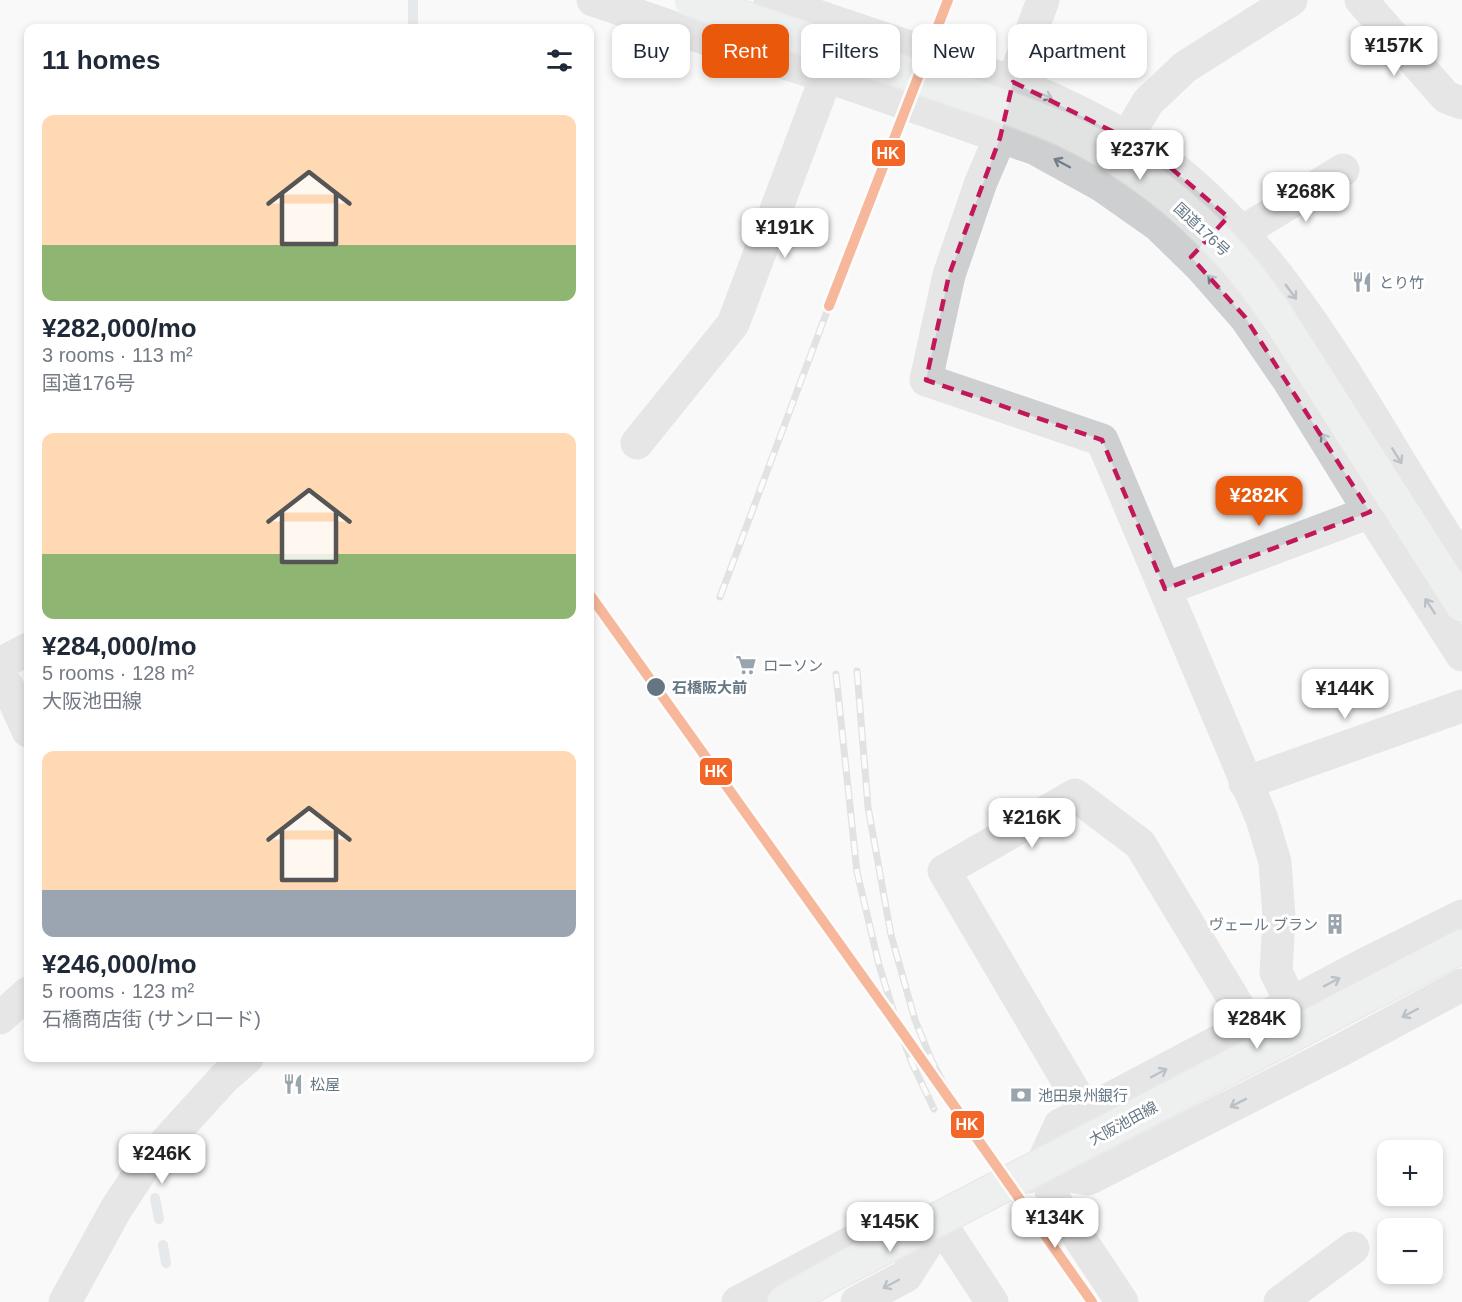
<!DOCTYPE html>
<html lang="en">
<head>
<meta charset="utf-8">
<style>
	:root { --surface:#fff; --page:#f2f2f3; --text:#1f2937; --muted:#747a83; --accent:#ea580c }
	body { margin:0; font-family:Helvetica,"Noto Sans JP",sans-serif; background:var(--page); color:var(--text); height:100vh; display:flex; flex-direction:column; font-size:22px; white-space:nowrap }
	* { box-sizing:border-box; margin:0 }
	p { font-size:20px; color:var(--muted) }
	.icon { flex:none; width:33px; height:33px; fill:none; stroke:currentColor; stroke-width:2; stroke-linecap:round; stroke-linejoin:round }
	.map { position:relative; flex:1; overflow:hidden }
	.details { position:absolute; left:24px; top:24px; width:570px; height:1038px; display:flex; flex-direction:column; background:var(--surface); border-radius:12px; box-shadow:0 3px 9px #0003 }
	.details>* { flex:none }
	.banner { position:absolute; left:612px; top:24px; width:570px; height:54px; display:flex; gap:12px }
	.controls { position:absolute; left:1377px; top:1140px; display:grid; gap:12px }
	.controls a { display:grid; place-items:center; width:66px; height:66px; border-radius:12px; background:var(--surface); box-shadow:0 3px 9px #0003; font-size:30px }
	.price { position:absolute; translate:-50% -51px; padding:0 14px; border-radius:12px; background:#fff; color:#222; font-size:20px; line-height:39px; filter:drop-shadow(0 2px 3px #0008) }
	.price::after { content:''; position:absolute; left:50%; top:36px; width:18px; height:14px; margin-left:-9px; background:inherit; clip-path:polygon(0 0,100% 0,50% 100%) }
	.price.selected { background:var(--accent); color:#fff }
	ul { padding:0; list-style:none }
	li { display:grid; align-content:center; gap:12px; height:318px; padding:0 18px }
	li span { display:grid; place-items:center; height:186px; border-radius:12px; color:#555 }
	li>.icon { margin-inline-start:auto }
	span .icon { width:108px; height:108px; fill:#fffc; stroke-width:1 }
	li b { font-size:26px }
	h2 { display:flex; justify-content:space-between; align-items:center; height:72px; padding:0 18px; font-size:26px }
	.chip { padding:0 21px; border-radius:12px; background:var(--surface); box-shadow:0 3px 9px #0003; font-size:21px; line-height:54px }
	.chip.selected { background:var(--accent); color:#fff }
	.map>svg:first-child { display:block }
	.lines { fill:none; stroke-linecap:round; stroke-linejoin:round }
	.stream { stroke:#ced6d9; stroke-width:10 }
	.major-casing { stroke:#d5d6d7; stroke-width:36 }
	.highway-casing { stroke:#d5d6d6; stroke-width:36 }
	.minor { stroke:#cecfd0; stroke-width:33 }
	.major { stroke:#e1e2e2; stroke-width:33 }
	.highway { stroke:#e1e2e2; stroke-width:33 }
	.rail-casing { stroke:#c3c5c6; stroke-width:7 }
	.rail { stroke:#fff; stroke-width:4.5; stroke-dasharray:14; stroke-linecap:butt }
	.major-bridge-casing { stroke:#d5d6d7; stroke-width:36; stroke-linecap:butt }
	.highway-bridge-casing { stroke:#d5d6d6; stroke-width:36; stroke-linecap:butt }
	.major-bridge { stroke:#e1e2e2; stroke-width:33 }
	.highway-bridge { stroke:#e1e2e2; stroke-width:33 }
	.rail-1-casing { stroke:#fff; stroke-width:15 }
	.rail-1 { stroke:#f26627; stroke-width:10 }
	.oneway { stroke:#707f8b }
	.marked { fill:none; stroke:#c2185b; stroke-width:4.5; stroke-dasharray:12 8; stroke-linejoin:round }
	.stop-dot { fill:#657683; stroke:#fff; stroke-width:2 }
	.labels { text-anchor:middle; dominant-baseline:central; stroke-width:6; stroke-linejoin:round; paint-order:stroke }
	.street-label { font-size:15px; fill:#657683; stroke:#fff }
	.poi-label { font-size:15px; fill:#657683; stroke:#fff; text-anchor:start }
	.stop-label { font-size:15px; font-weight:bold; fill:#657683; stroke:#fff; text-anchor:start }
	.line-badge { stroke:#fff; stroke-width:2 }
	.badge-label { font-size:16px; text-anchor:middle; font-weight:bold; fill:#fff }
</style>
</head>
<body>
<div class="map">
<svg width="1462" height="1302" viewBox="0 0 1462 1302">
	<rect width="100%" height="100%" fill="#f9f9f9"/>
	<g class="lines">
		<!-- stream -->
		<g class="stream">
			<polyline points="413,28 413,0"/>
			<polyline points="155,1198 159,1219"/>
			<polyline points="163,1245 166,1263"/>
		</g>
		<!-- major casing -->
		<g class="major-casing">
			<polyline id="major" points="1282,1040 1462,946"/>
		</g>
		<!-- highway casing -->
		<g class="highway-casing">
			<polyline id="highway" points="1278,317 1462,605"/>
		</g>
		<!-- minor -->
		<g class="minor">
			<polyline points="593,0 704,38 826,76 1036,149 1101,185 1158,225 1201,267 1245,317 1289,381 1370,512 1462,655"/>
			<path d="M770 0 1013 82C1051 98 1088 115 1124 136 1133 141 1143 145 1151 151 1294 253 1367 419 1462 561"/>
			<polyline points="1043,0 1013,82 1000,138 981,182 949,275 926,380 1102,440 1262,819 1275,862 1279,917 1276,972 1291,1003"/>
			<polyline points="1361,0 1446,97 1462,103"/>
			<polyline points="1116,156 1148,102 1185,67 1291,0"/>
			<polyline points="1242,232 1343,170"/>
			<polyline points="637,443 733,324 834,56"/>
			<polyline points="1165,589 1370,512"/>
			<polyline points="0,664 28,649"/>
			<polyline points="0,677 8,687 28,731"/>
			<polyline points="1245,783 1462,706"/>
			<polyline points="0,1018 28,993"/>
			<polyline points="1086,1112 944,871 1075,795 1140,844 1250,1026"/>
			<polyline points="1039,1171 1088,1179 1343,1049 1462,985"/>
			<polyline points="1051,1174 1051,1191 1057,1204 1122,1302"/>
			<polyline points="1028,1177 1039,1171 1060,1125 1365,964 1462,916"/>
			<polyline points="940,1223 992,1302"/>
			<polyline points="65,1302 116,1209 145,1165 224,1078 247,1058"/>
			<polyline points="738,1302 878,1228 931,1224"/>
			<polyline points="857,1302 906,1276 940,1223"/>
			<polyline points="1280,1302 1353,1248"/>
		</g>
		<!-- major -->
		<use href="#major" class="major"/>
		<!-- highway -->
		<use href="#highway" class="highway"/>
		<!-- rail casing -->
		<g class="rail-casing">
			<g id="rail">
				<polyline points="720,597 829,306"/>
				<polyline points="857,671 868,807 891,935 915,1020 931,1059 957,1110"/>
				<polyline points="836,674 857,872 879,965 898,1026 912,1063 934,1109"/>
			</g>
		</g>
		<!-- rail -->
		<use href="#rail" class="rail"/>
		<!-- major-bridge casing -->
		<g class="major-bridge-casing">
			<polyline id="major-bridge" points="784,1302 837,1272 1282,1040"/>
		</g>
		<!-- highway-bridge casing -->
		<g class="highway-bridge-casing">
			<path id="highway-bridge" d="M691 0 1014 110C1031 117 1049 123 1066 131 1131 161 1193 210 1239 265 1253 281 1265 299 1278 317"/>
		</g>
		<!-- major-bridge -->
		<use href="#major-bridge" class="major-bridge"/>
		<!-- highway-bridge -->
		<use href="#highway-bridge" class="highway-bridge"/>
		<!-- rail-1 casing -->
		<g class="rail-1-casing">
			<g id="rail-1">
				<polyline points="829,306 948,0"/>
				<polyline points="590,595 898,1026 1092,1302"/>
			</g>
		</g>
		<!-- rail-1 -->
		<use href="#rail-1" class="rail-1"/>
	</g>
	<!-- one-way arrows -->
	<defs><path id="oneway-shaft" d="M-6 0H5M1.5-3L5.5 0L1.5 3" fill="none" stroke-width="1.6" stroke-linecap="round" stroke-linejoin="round" transform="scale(1.5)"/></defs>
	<g class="oneway">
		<use href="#oneway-shaft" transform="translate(1044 95) rotate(23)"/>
		<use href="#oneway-shaft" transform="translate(1062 163) rotate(-152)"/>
		<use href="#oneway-shaft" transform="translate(1214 282) rotate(-131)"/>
		<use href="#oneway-shaft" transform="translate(1291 292) rotate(54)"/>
		<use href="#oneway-shaft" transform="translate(1326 441) rotate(-122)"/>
		<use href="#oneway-shaft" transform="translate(1397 456) rotate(58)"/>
		<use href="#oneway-shaft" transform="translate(1430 606) rotate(-123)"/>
		<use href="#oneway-shaft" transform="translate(1332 982) rotate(-28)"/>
		<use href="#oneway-shaft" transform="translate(1410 1013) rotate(152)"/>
		<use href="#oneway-shaft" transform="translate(1159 1073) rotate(-28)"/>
		<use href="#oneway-shaft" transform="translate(1238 1103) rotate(153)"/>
		<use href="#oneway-shaft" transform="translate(891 1284) rotate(152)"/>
	</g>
	<!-- marked area -->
	<path d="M0 0H1462V1302H0ZM1013 82 1150 150 1228 217 1191 257 1245 317 1370 512 1165 589 1102 440 926 380 949 275 1000 138Z" fill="#f9f9f9" fill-opacity=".55" fill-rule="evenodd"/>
	<path class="marked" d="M1013 82 1150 150 1228 217 1191 257 1245 317 1370 512 1165 589 1102 440 926 380 949 275 1000 138Z"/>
	<!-- icons -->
	<defs>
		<g id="restaurant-bare" transform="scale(1.62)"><path d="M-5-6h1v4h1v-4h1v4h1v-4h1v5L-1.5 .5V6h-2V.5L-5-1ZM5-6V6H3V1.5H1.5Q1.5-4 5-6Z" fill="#99a4ac" stroke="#fff" stroke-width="2.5" paint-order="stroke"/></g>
		<g id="supermarket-bare" transform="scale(1.62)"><path d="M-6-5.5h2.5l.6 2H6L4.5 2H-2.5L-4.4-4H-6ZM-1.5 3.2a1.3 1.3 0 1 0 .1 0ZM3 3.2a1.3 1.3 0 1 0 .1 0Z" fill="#99a4ac" stroke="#fff" stroke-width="2.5" paint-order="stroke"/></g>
		<g id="building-bare" transform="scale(1.62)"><path d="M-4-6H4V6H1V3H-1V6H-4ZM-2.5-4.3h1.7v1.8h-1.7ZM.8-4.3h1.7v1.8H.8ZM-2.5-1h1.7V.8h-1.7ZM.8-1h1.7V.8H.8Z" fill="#99a4ac" stroke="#fff" stroke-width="2.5" paint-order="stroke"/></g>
		<g id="bank-bare" transform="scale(1.62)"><path d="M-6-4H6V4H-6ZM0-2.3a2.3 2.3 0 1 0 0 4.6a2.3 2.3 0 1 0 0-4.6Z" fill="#99a4ac" stroke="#fff" stroke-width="2.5" paint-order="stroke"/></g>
	</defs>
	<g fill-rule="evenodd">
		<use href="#restaurant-bare" x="1362" y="282"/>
		<use href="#supermarket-bare" x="746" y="665"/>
		<use href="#building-bare" x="1335" y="924"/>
		<use href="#restaurant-bare" x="293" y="1084"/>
		<use href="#bank-bare" x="1021" y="1095"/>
	</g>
	<!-- markers -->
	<circle class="stop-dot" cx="656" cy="687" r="10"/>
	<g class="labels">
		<!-- street labels -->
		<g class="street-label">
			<text transform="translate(1202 229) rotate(43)">国道176号</text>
			<text transform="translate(1123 1123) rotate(-28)">大阪池田線</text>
		</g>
		<!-- poi labels -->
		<g class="poi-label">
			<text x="1379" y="282">とり竹</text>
			<text x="763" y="665">ローソン</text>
			<text x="1318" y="924" text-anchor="end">ヴェール ブラン</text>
			<text x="310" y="1084">松屋</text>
			<text x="1038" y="1095">池田泉州銀行</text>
		</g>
		<!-- stop labels -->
		<g class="stop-label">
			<text x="672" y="687">石橋阪大前</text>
		</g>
	</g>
	<g class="line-badge">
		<rect x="871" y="139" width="35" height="28" rx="6" fill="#f26627"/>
		<rect x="699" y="757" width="34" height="29" rx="6" fill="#f26627"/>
		<rect x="950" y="1110" width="35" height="29" rx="6" fill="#f26627"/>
	</g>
	<g class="badge-label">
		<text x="888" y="159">HK</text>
		<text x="716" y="777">HK</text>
		<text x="967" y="1130">HK</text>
	</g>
</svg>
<div class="controls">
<a>+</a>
<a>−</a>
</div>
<b class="price" style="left:1394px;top:77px">¥157K</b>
<b class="price" style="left:1140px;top:181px">¥237K</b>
<b class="price" style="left:1306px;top:223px">¥268K</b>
<b class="price" style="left:785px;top:259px">¥191K</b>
<b class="price selected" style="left:1259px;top:527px">¥282K</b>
<b class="price" style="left:1345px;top:720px">¥144K</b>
<b class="price" style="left:1032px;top:849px">¥216K</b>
<b class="price" style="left:1257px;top:1050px">¥284K</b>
<b class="price" style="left:162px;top:1185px">¥246K</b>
<b class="price" style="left:1055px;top:1249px">¥134K</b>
<b class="price" style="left:890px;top:1253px">¥145K</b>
<div class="banner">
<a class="chip">Buy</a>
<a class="chip selected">Rent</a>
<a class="chip">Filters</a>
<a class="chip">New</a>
<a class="chip">Apartment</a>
</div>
<section class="details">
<h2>11 homes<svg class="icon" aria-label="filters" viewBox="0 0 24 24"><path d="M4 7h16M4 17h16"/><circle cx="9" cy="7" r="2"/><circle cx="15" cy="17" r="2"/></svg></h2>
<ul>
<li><span style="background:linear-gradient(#ffd9b3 70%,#8fb573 0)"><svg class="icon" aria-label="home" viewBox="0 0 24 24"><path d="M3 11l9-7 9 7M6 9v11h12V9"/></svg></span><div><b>¥282,000/mo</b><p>3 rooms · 113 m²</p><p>国道176号</p></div></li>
<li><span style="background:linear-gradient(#ffd9b3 65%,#8fb573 0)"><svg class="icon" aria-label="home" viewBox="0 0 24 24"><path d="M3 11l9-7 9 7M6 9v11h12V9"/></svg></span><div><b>¥284,000/mo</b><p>5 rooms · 128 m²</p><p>大阪池田線</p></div></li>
<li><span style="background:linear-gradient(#ffd9b3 75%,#9aa5b1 0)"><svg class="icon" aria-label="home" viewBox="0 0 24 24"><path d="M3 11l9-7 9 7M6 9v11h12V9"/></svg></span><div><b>¥246,000/mo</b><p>5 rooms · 123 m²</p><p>石橋商店街 (サンロード)</p></div></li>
</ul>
</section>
</div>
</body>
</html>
